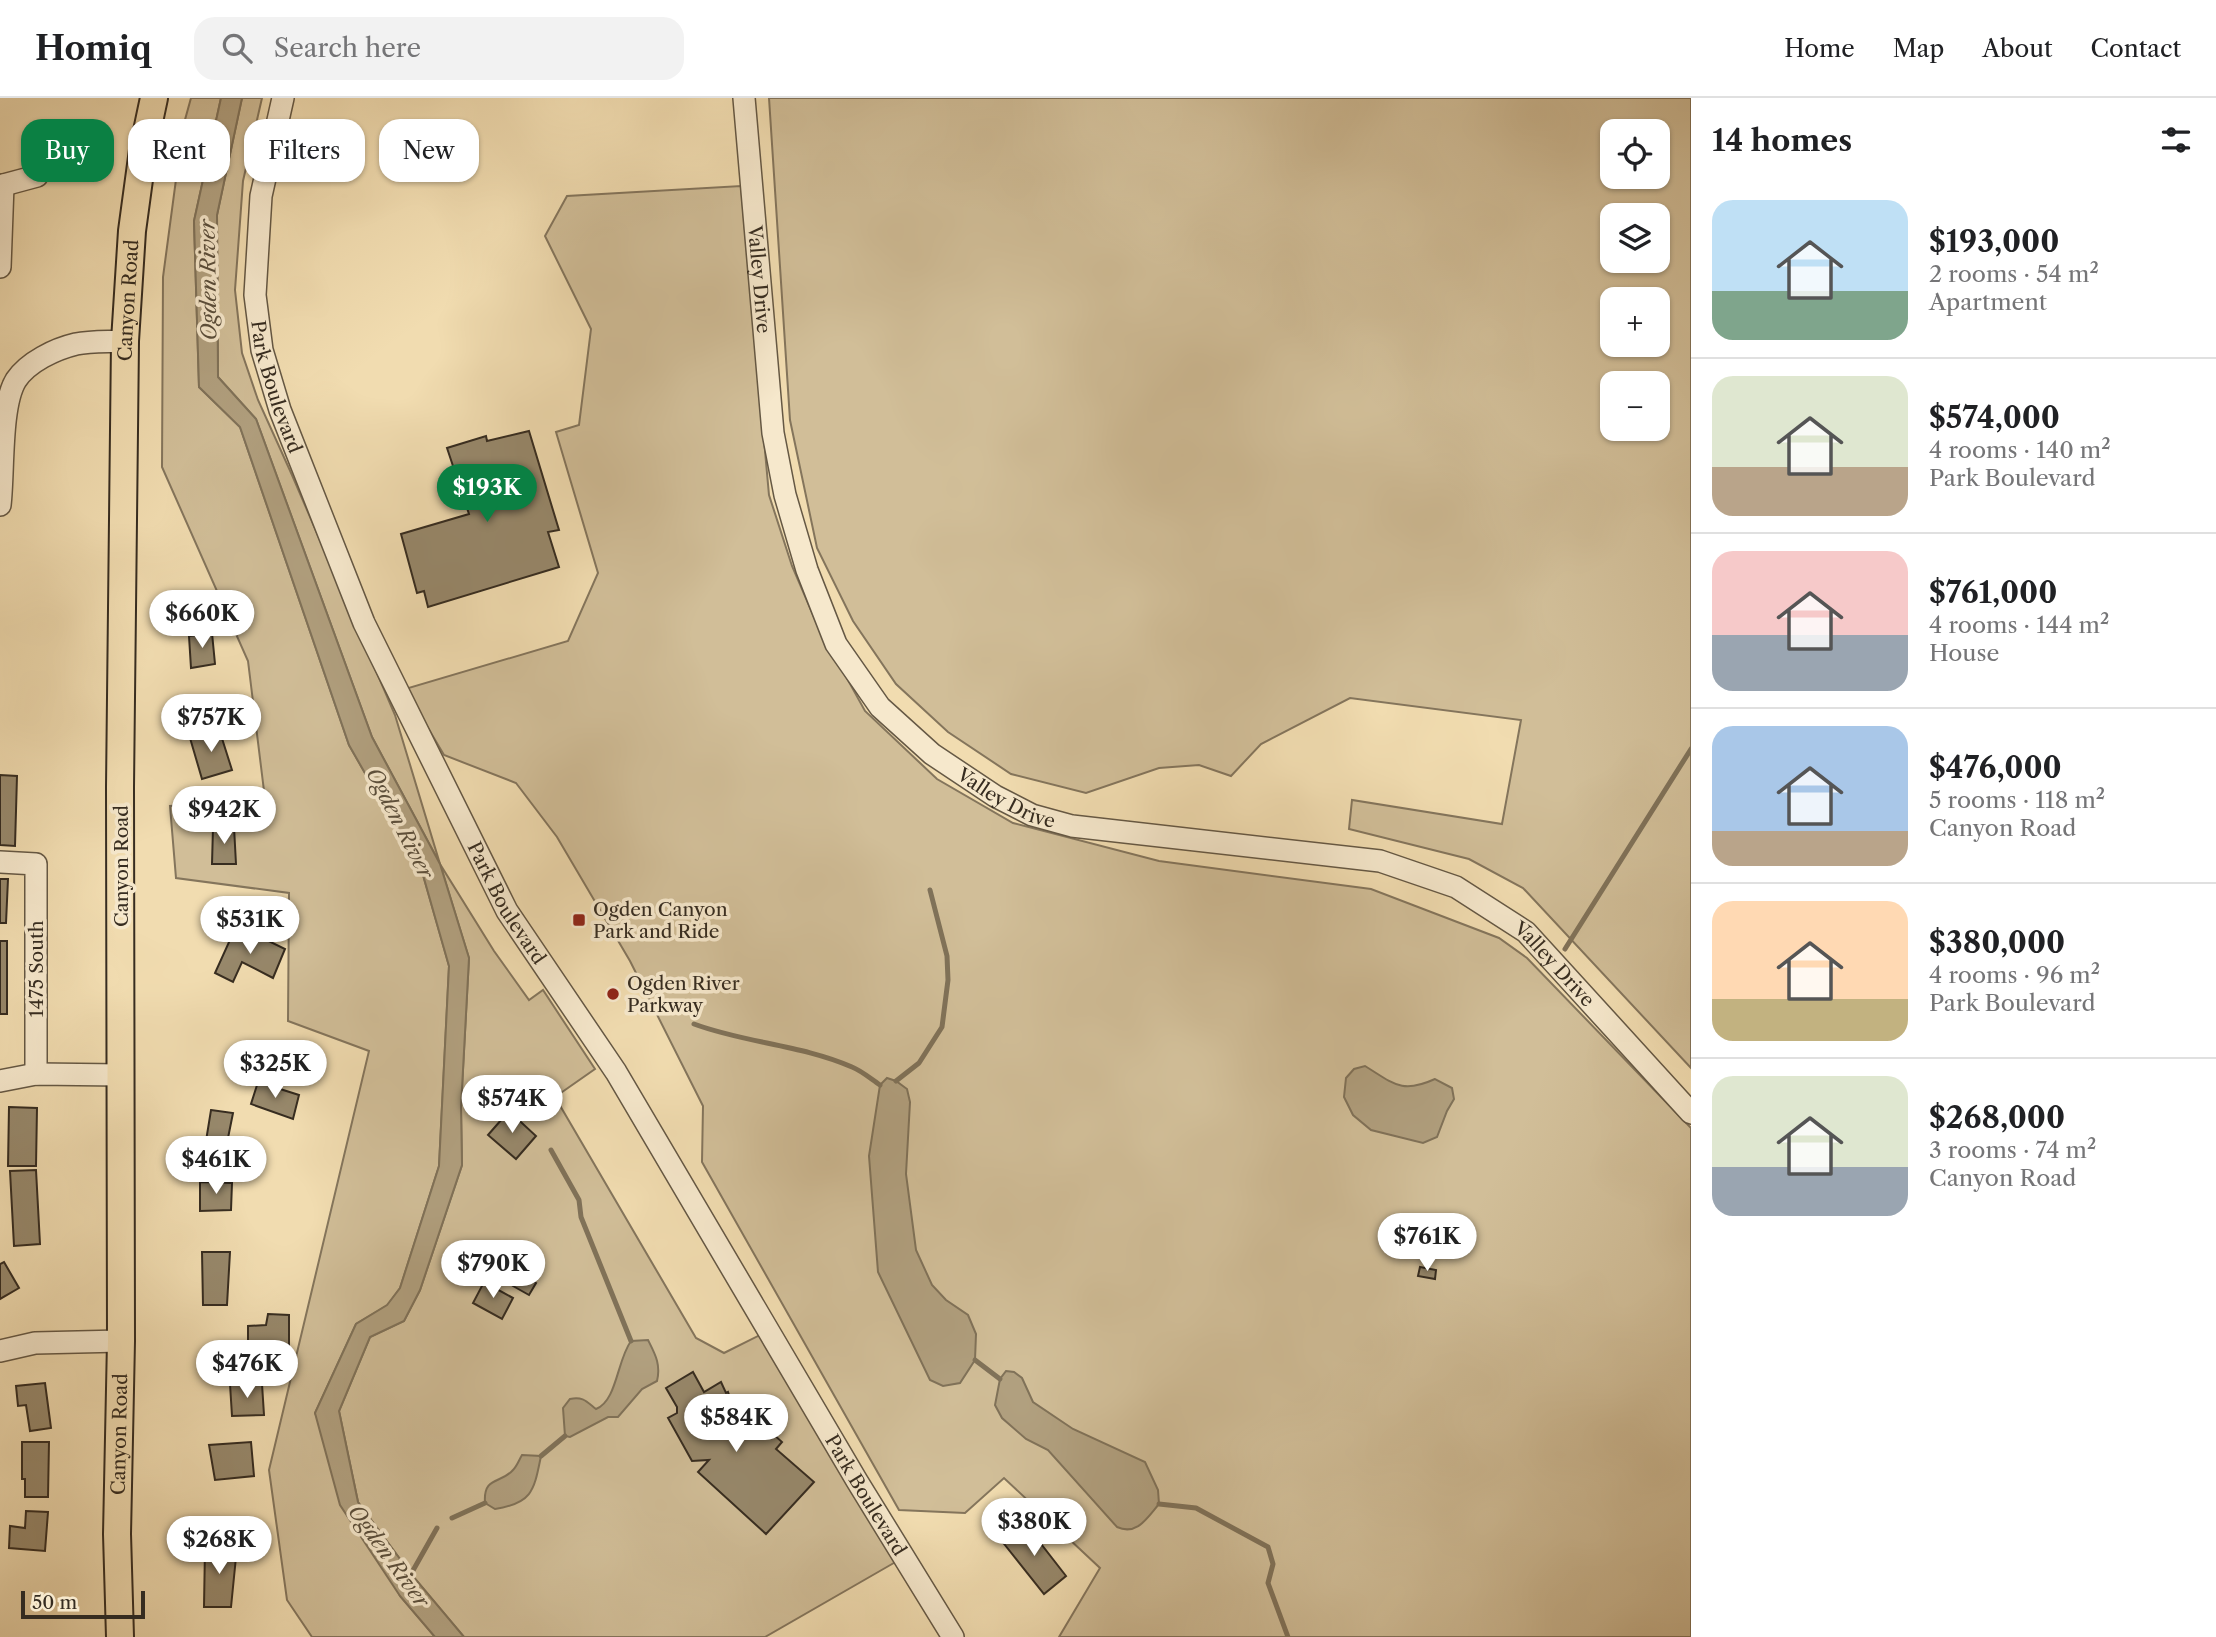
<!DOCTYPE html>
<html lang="en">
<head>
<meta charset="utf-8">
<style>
	:root { --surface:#fff; --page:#f2f2f2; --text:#202124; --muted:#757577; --line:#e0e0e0; --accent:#0b8043 }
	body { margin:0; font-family:"Libre Caslon Text",serif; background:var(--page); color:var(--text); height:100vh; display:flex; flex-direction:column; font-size:26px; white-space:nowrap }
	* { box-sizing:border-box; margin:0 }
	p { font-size:23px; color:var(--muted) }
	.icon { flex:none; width:38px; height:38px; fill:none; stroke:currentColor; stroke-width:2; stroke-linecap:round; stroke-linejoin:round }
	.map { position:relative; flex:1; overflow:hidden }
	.drawer { display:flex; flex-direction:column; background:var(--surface); width:525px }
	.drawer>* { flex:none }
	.hud { position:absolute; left:21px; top:21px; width:665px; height:63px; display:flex; gap:14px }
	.buttons { position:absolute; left:1600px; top:21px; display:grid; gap:14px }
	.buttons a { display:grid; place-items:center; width:70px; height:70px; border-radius:14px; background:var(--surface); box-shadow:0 2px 5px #0004; font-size:35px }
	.scale { position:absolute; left:21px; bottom:18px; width:124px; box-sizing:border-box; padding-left:7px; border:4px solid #362c20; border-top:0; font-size:19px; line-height:24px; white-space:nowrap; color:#362c20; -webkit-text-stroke:5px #f6e8cc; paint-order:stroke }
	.price { position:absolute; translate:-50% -60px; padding:0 16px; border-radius:24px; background:#fff; color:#222; font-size:23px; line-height:46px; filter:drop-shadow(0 2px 4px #0008) }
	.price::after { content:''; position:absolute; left:50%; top:42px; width:21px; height:16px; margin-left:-10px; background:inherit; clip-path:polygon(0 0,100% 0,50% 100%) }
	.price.selected { background:var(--accent); color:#fff }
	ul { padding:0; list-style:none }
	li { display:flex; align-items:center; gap:21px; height:175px; padding:0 21px }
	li+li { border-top:2px solid var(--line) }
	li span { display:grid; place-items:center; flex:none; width:196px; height:140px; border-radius:21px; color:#555 }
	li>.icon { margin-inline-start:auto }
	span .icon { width:84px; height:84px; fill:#fffc; stroke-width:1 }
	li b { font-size:30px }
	h2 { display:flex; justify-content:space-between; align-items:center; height:84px; padding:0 21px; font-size:30px }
	.tag { padding:0 24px; border-radius:21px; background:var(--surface); box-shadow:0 2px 5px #0004; font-size:24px; line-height:63px }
	.tag.selected { background:var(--accent); color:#fff }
	header { display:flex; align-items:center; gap:42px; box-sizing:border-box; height:98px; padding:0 35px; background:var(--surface); border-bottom:2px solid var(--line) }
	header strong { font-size:33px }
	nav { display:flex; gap:38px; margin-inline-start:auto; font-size:24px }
	.search { width:490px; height:63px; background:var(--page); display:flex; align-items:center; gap:18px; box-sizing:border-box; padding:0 24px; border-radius:21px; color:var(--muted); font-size:26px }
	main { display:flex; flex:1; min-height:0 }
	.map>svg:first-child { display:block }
	.green { fill:#d1be98; stroke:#84755c; stroke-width:2; fill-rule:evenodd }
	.water { fill:#b1a07f; stroke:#807259; stroke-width:2 }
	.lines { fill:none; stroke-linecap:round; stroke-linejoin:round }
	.stream { stroke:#807259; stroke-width:5 }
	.building { fill:#97886b; stroke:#362c20; stroke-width:2 }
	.minor-casing { stroke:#655844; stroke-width:24 }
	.major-casing { stroke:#362c20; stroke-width:30 }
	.minor { stroke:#f6e8cc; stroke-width:21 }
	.major { stroke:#f1dcb0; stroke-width:26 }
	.poi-dot { fill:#8f2418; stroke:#f6e8cc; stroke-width:2.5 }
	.labels { text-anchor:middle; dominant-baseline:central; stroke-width:7; stroke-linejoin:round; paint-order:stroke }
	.street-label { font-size:19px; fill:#362c20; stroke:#f6e8cc }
	.poi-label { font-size:19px; fill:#362c20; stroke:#f6e8cc; text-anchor:start }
	.water-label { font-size:21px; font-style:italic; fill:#5b4f3c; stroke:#f6e8cc }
</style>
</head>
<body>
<header>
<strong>Homiq</strong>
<div class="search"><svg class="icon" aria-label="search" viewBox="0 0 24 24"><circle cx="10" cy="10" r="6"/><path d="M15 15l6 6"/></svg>Search here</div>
<nav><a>Home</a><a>Map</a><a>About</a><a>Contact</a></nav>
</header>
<main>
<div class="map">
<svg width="1691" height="1539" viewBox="0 0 1691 1539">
	<rect width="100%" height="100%" fill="#f1dcb0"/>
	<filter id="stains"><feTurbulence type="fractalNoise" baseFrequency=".00286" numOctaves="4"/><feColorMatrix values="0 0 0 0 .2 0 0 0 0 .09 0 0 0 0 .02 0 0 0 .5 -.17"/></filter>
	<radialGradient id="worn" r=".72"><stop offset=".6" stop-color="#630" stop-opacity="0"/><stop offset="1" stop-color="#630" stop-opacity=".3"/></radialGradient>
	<!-- green -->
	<g class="green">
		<polygon points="191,0 221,0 194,123 199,289 240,329 349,647 423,777 449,868 439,1068 400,1190 388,1207 356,1226 315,1315 400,1498 435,1539 312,1539 287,1502 269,1372 369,953 288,923 289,795 176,780 170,708 265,701 248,563 162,369 163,179 183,29"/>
		<polygon points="242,0 262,0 243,83 235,192 242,255 258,302 292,377 395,617 440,766 494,853 529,902 543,892 595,971 555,999 696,1240 724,1255 766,1234 899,1462 765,1539 464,1539 411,1476 358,1404 339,1313 370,1239 404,1223 420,1192 462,1067 461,1009 469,860 440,766 372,639 256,321 218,279 217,117"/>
		<path d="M769 0H1691V970L1523 790 1469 761 1349 731 1352 702 1502 726 1521 622 1350 600 1261 646 1231 678 1199 667 1159 670 1086 695 1011 676 948 634 896 586 853 523 817 450 790 322ZM1612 33H1657V79H1612ZM1612 117H1657V163H1612ZM1612 201H1657V247H1612ZM1612 285H1657V331H1612Z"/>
		<polygon points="741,88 769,397 792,468 817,526 865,613 937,681 1013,725 1159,763 1371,791 1499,840 1527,860 1691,1030 1691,1539 1059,1539 1100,1470 1004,1380 965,1415 899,1412 702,1064 703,1008 630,863 557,739 516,685 444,657 405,591 568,543 598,475 556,334 579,327 591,231 545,138 567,98"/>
	</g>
	<!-- water -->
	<g class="water">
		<polygon points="221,0 242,0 217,117 218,279 256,321 372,639 440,766 469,860 461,1009 462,1067 420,1192 404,1223 370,1239 339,1313 358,1404 411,1476 464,1539 435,1539 400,1498 340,1407 315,1315 356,1226 387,1207 400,1190 439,1068 449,868 423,777 349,647 240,329 199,289 194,123"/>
		<path d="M1365 968C1394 986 1402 996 1435 981L1452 990 1454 1001 1447 1013 1437 1039 1423 1045 1371 1032 1353 1017 1344 999 1346 980 1354 971Z"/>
		<polygon points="887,980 896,983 907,991 910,1004 906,1076 916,1152 932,1187 946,1202 968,1217 976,1236 975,1262 960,1285 943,1288 930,1282 878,1174 869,1058 880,987"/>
		<path d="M648 1242C655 1256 661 1266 657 1283L642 1291 618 1319H608L570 1339 565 1338 563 1310 570 1301C583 1298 587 1304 596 1311 617 1303 617 1262 631 1243Z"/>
		<path d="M1006 1273 1014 1274 1022 1280 1033 1304 1073 1331 1145 1364 1158 1392 1159 1406C1147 1420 1137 1438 1117 1429L1048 1352 1026 1341 1002 1320 995 1307 1000 1281Z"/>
		<path d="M522 1357 541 1358C534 1392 533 1405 495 1411L485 1405C483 1378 501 1386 513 1372 517 1368 519 1362 522 1357Z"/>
	</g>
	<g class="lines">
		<!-- stream -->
		<g class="stream">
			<polyline points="1565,851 1691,651"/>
			<path d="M694 926C745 945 802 947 852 969 862 973 871 981 880 987"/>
			<polyline points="896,983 919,965 942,929 948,882 947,858 930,792"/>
			<polyline points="551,1052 579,1102 581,1119 631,1243"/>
			<polyline points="975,1262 1000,1281"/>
			<polyline points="541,1358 565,1338"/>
			<polyline points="1159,1406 1196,1410 1268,1449 1273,1466 1268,1485 1288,1539"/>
			<polyline points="452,1420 485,1405"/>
			<polyline points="410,1483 411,1476 437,1430"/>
		</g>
	</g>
	<!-- building -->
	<g class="building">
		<polygon points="529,333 559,432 548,434 559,469 428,509 424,493 417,495 401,436 469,416 447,350 486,338 487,343"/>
		<polygon points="212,535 215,566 191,570 189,538"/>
		<polygon points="219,631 232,672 202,681 190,640"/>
		<polygon points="0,677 17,678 15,748 0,747"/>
		<polygon points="234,729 236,766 212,766 213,730"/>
		<polygon points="0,781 8,781 6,825 0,825"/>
		<polygon points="234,833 250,840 252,835 285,851 273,880 242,864 233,884 215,875"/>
		<rect x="0" y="843" width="7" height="73"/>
		<polygon points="258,984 299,997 293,1021 251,1006"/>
		<polygon points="9,1009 37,1010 36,1068 8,1068"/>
		<polygon points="211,1012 233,1015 226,1050 205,1049"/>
		<polygon points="509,1013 536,1038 516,1061 488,1037"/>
		<polygon points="36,1072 40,1146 14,1148 10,1073"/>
		<polygon points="200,1084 232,1085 231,1112 200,1113"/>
		<polygon points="202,1154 230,1154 227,1207 203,1207"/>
		<polygon points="4,1164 19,1190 0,1201 0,1166"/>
		<polygon points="1420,1169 1436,1172 1435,1181 1418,1178"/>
		<polygon points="520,1176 536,1185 529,1197 513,1188"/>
		<polygon points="484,1184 513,1200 502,1221 473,1205"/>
		<polygon points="268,1216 289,1217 289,1271 269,1270 267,1249 248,1250 248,1228 266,1227"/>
		<polygon points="693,1274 704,1294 721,1284 726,1295 728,1294 734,1313 756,1333 762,1326 782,1344 776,1351 814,1384 766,1436 698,1374 709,1362 692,1363 668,1320 677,1315 677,1309 666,1290"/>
		<polygon points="45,1285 51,1330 30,1333 26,1307 18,1308 16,1288"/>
		<polygon points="230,1286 262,1286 264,1317 232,1318"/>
		<polygon points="22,1344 49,1344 48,1399 25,1399 25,1381 22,1381"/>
		<polygon points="251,1344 254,1378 215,1382 209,1347"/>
		<polygon points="26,1413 48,1414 45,1453 9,1450 10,1428 25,1430"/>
		<polygon points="1024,1424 1066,1478 1044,1496 1001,1442"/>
		<polygon points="237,1449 231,1509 204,1509 205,1450"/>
	</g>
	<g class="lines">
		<!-- minor casing -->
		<g class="minor-casing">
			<g id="minor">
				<path id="s1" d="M283 0 261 98 255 197 262 252 280 312 364 525 507 813 616 974 857 1383 953 1539"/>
				<path id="s2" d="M744 0 773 335 785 397 807 472 836 546 880 609 932 656 995 698 1032 717 1072 728 1380 763 1456 789 1526 834 1691 1015"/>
				<polyline points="0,88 37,78"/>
				<polyline points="0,169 3,87"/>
				<path d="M0 407C4 374 0 308 16 282 28 264 55 251 76 246 91 243 109 244 125 243"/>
				<polyline points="0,764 36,766 36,976"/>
				<polyline points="0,983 36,976 121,977"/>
				<polyline points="0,1253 35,1245 121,1243"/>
			</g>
		</g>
		<!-- major casing -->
		<g class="major-casing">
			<g id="major">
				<path id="s3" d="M120 1539 117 1436 121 1243 120 689 125 243 132 133 143 52 154 0"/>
			</g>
		</g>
		<!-- minor -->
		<use href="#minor" class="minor"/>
		<!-- major -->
		<use href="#major" class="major"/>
	</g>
	<!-- markers -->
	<g class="poi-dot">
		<rect x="572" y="815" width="14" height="14" rx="3.5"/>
		<circle cx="613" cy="896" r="7"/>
	</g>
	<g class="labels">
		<!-- street labels -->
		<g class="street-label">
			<text stroke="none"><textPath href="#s2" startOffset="182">Valley Drive</textPath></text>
			<text stroke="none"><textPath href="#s3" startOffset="1337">Canyon Road</textPath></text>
			<text stroke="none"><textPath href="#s1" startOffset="294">Park Boulevard</textPath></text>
			<text stroke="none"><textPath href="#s2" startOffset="791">Valley Drive</textPath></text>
			<text transform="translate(121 768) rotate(-90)">Canyon Road</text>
			<text stroke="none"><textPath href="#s1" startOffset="861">Park Boulevard</textPath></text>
			<text stroke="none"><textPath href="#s2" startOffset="1379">Valley Drive</textPath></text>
			<text transform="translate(36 871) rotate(-90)">1475 South</text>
			<text stroke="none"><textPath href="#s3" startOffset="203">Canyon Road</textPath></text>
			<text stroke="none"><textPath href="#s1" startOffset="1554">Park Boulevard</textPath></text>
		</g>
		<!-- poi labels -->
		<g class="poi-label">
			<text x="593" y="811">Ogden Canyon<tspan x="593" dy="22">Park and Ride</tspan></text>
			<text x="627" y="885">Ogden River<tspan x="627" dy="22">Parkway</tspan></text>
		</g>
		<!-- water labels -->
		<g class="water-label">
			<text transform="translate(208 182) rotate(-91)">Ogden River</text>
			<text transform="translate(400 725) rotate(63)">Ogden River</text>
			<text transform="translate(389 1458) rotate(54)">Ogden River</text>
		</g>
	</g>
	<rect width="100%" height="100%" filter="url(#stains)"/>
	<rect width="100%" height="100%" fill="url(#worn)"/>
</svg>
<div class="buttons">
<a><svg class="icon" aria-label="locate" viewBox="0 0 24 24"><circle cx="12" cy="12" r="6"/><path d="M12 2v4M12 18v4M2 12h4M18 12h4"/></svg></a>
<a><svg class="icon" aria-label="layers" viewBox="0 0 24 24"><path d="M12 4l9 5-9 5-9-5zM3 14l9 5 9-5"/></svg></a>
<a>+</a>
<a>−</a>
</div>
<div class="scale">50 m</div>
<b class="price selected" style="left:487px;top:426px">$193K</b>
<b class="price" style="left:202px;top:552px">$660K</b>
<b class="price" style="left:211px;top:656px">$757K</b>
<b class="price" style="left:224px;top:748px">$942K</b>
<b class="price" style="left:250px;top:858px">$531K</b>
<b class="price" style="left:275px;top:1002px">$325K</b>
<b class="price" style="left:512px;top:1037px">$574K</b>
<b class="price" style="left:216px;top:1098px">$461K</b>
<b class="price" style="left:1427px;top:1175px">$761K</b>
<b class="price" style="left:493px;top:1202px">$790K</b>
<b class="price" style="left:247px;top:1302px">$476K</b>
<b class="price" style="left:736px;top:1356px">$584K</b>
<b class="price" style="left:1034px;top:1460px">$380K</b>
<b class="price" style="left:219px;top:1478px">$268K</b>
<div class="hud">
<a class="tag selected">Buy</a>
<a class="tag">Rent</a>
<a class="tag">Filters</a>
<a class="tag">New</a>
</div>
</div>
<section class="drawer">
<h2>14 homes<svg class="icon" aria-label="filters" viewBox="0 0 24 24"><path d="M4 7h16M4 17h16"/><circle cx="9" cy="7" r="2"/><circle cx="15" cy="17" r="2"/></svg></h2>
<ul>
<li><span style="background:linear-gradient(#bfe0f5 65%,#7fa58c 0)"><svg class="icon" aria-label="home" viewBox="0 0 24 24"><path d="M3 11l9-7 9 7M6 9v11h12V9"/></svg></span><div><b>$193,000</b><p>2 rooms · 54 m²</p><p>Apartment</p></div></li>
<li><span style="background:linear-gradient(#dfe7d0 65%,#b9a48a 0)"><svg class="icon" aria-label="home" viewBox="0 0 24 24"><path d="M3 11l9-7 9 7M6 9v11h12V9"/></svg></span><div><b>$574,000</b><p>4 rooms · 140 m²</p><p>Park Boulevard</p></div></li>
<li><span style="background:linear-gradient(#f6c9c9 60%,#9aa5b1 0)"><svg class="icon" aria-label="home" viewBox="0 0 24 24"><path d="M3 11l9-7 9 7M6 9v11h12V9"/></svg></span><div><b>$761,000</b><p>4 rooms · 144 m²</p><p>House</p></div></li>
<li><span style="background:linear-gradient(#a9c7e8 75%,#b9a48a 0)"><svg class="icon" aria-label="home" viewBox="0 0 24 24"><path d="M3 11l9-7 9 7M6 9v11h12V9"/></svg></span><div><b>$476,000</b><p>5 rooms · 118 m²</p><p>Canyon Road</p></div></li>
<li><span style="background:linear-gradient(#ffd9b3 70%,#c2b280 0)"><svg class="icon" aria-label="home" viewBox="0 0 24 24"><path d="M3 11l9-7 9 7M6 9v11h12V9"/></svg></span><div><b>$380,000</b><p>4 rooms · 96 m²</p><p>Park Boulevard</p></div></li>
<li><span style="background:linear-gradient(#dfe7d0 65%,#9aa5b1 0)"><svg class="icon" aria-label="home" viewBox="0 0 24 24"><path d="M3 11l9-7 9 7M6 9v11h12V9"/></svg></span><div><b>$268,000</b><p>3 rooms · 74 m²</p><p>Canyon Road</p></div></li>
</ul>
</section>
</main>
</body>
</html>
